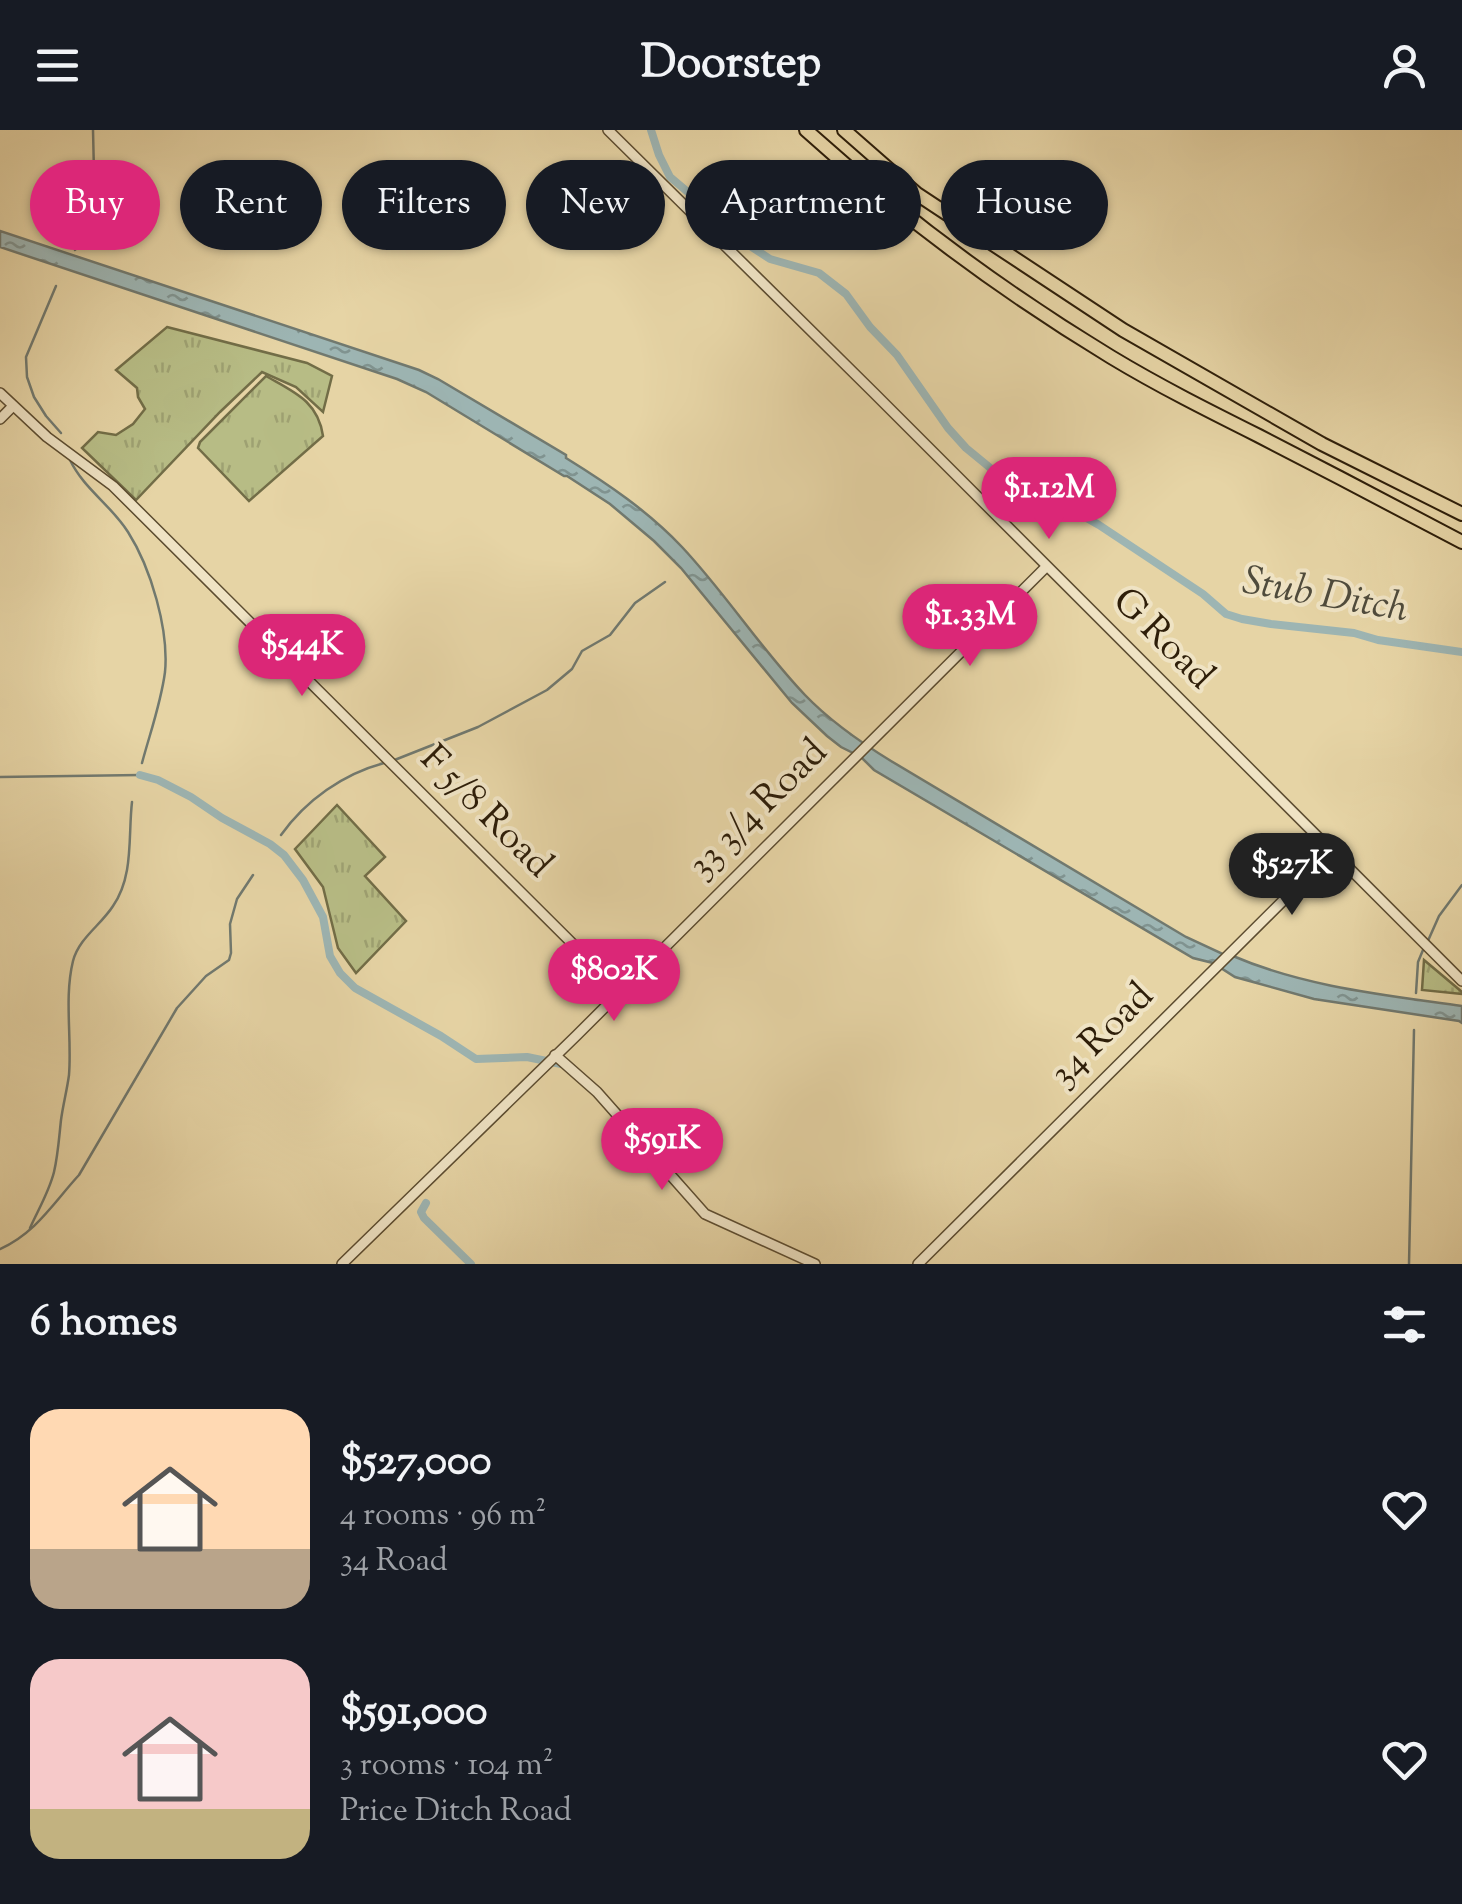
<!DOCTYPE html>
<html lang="en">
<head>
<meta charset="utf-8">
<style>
	:root { --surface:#171b24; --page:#242831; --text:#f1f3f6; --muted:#9ea1a6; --accent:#db2777 }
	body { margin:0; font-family:"Sorts Mill Goudy",serif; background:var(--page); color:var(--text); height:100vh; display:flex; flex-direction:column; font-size:38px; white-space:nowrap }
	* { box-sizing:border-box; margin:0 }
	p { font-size:32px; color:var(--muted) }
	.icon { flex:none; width:55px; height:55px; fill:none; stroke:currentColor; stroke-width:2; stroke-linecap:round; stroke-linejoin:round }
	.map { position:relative; height:1134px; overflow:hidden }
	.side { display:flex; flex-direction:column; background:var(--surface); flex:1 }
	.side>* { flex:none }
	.guide { position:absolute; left:30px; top:30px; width:1402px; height:90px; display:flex; gap:20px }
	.price { position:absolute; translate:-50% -85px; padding:0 22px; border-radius:35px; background:var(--accent); color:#fff; font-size:32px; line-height:65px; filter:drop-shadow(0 2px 5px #0008) }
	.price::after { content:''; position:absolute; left:50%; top:60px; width:30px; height:22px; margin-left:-15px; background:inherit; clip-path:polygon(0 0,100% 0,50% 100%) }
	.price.active { background:#222; color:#fff }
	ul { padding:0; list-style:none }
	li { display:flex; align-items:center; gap:30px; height:250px; padding:0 30px }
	li span { display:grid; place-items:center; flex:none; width:280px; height:200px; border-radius:30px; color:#555 }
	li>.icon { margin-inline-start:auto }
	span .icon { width:120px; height:120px; fill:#fffc; stroke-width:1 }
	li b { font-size:42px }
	h2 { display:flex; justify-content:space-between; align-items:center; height:120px; padding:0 30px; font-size:42px }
	.pill { padding:0 35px; border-radius:45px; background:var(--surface); box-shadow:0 2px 8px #0004; font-size:35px; line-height:90px }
	.pill.active { background:var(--accent); color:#fff }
	header { display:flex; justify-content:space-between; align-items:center; height:130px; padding:0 30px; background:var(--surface); font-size:45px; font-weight:700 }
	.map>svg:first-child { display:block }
	.grass { fill:url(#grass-tufts); stroke:#726d47; stroke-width:2.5 }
	.water { fill:url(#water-ripples); stroke:#71796f; stroke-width:2.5 }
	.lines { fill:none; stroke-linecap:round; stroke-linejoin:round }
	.stream { stroke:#71796f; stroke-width:2.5 }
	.canal { stroke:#9db5b3; stroke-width:8 }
	.minor-casing { stroke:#5c4c30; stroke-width:12 }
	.highway-casing { stroke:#2e1e09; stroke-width:16 }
	.minor { stroke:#efe3c4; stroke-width:9 }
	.highway { stroke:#e6d4a5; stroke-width:12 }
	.labels { text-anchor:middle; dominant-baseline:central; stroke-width:8; stroke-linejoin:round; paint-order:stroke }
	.street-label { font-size:38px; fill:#2e1e09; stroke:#efe3c4 }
	.water-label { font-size:40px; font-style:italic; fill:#4f4b3c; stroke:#efe3c4 }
</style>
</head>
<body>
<header><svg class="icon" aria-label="menu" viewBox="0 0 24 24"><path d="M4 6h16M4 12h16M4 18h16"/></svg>Doorstep<svg class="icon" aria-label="person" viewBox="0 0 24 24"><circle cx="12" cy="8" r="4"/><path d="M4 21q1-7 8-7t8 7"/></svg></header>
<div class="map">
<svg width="1462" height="1134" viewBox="0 0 1462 1134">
	<defs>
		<pattern id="grass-tufts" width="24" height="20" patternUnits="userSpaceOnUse" patternTransform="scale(2.5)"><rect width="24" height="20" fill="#b7bc85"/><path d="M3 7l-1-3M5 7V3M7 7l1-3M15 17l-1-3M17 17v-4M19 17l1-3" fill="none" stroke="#9ea172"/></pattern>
		<pattern id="water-ripples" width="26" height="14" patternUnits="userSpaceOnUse" patternTransform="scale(2.5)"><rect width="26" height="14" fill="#9db5b3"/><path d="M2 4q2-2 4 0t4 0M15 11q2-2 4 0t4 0" fill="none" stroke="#809390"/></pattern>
	</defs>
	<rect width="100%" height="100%" fill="#e6d4a5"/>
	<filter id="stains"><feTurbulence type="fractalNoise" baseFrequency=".002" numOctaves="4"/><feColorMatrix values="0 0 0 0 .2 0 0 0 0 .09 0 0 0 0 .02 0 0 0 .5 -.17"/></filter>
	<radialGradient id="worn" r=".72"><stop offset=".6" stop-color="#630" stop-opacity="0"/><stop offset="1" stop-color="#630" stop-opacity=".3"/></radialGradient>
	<!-- grass -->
	<g class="grass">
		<polygon points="167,197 307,233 332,246 323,282 296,257 262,242 220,282 136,370 82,318 98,302 116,305 133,294 145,279 138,267 137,258 116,240"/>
		<path d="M266 246C294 262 318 271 323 306L249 371 198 318 200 312Z"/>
		<polygon points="337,675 385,727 365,746 406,791 356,843 338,818 323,757 295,719"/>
		<polygon points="1424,830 1462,862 1462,864 1422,860"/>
	</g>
	<!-- water -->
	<path class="water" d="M0 101 419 240 438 249 566 325V328C608 354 648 381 682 417 726 464 761 519 805 565 830 591 860 612 891 631L1186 807 1229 827 1233 826C1305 857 1385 865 1462 876V893L1459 891 1314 869 1235 847 1213 833 1193 828 874 640 861 627 841 617 827 606 792 573 681 438 654 411 610 374 567 346H564L426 262 397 249 0 117Z"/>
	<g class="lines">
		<!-- stream -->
		<g class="stream">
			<polyline points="75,120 96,98 101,86 100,67 94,43 93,0"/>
			<polyline points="56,156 26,227 27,247 34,267 46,286 61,303"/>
			<path d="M70 330C84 359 111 375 128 402 151 438 169 500 165 542 161 573 150 603 142 633"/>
			<polyline points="392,631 478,597 547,560 572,539 582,521 610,505 635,473 665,452"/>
			<polyline points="0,647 140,645"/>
			<path d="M281 705C306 670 343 644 384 633"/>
			<polyline points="1427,813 1439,786 1462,755"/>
			<polyline points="1416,863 1418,832 1423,820"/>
			<path d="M30 1098C38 1080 49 1062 54 1042 58 1025 59 1008 61 990 63 975 67 960 69 945 72 907 64 868 73 831 79 808 101 795 113 776 134 746 128 706 132 672"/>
			<path d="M0 1119C36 1103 54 1072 79 1045L177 878 206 846 229 830 231 823 230 794 237 769 253 745"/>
			<polyline points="1409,1134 1414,900"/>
		</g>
		<!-- canal -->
		<g class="canal">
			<polyline points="651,0 659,25 670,47 702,74 732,104 770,129 819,143 846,164 870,197 897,225 948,298 966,318 994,341 1026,360 1041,375 1059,383 1085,387 1099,395 1203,464 1226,484 1242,489 1271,494 1354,503 1378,510 1462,522"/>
			<polyline points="140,645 158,650 191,667 222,688 270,714 284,725 303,750 323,787 330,826 340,843 355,858 441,906 476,929 527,927 561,934"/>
			<polyline points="426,1073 421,1082 424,1088 471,1134"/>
		</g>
		<!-- minor casing -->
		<g class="minor-casing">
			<g id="minor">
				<polyline points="608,0 874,263 1462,851"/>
				<polyline points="0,263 47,307 113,356 619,860"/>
				<polyline points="0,289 13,276"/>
				<polyline points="555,925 597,962 705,1084 815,1134"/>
				<polyline points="342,1134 577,905 1046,437"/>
				<polyline points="918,1134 1332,722"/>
			</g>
		</g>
		<!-- highway casing -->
		<g class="highway-casing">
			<g id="highway">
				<path d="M806 0C901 86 1002 161 1111 227 1159 256 1209 281 1259 306 1327 341 1394 376 1462 412"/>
				<polyline points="844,0 917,64 1123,200 1322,314 1462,384"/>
			</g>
		</g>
		<!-- minor -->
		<use href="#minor" class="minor"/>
		<!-- highway -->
		<use href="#highway" class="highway"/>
	</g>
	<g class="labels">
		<!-- street labels -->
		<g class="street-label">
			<text transform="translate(1162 510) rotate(45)">G Road</text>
			<text transform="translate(759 680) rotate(-45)">33 3/4 Road</text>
			<text transform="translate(485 683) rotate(45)">F 5/8 Road</text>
			<text transform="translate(1103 906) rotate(-45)">34 Road</text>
		</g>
		<!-- water labels -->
		<g class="water-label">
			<text transform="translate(1325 467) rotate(10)">Stub Ditch</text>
		</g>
	</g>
	<rect width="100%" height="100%" filter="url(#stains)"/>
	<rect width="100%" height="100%" fill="url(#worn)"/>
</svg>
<b class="price" style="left:1049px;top:412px">$1.12M</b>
<b class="price" style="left:970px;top:539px">$1.33M</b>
<b class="price" style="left:302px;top:569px">$544K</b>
<b class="price active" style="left:1292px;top:788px">$527K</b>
<b class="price" style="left:614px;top:894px">$802K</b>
<b class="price" style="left:662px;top:1063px">$591K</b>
<div class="guide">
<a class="pill active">Buy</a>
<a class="pill">Rent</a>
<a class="pill">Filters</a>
<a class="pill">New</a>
<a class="pill">Apartment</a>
<a class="pill">House</a>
</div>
</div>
<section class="side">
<h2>6 homes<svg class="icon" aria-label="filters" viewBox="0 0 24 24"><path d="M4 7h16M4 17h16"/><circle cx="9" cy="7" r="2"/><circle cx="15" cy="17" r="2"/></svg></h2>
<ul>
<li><span style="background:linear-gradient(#ffd9b3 70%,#b9a48a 0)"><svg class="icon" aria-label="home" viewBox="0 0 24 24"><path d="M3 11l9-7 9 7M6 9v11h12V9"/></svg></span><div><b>$527,000</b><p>4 rooms · 96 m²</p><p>34 Road</p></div><svg class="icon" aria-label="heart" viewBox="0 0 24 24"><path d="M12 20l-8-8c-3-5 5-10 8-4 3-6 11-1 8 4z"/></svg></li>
<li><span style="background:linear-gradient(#f6c9c9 75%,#c2b280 0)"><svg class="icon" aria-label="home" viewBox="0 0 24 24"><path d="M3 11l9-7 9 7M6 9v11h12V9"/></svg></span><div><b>$591,000</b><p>3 rooms · 104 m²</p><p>Price Ditch Road</p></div><svg class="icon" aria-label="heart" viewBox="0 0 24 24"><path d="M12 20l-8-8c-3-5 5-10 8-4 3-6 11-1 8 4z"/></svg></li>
</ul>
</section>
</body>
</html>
